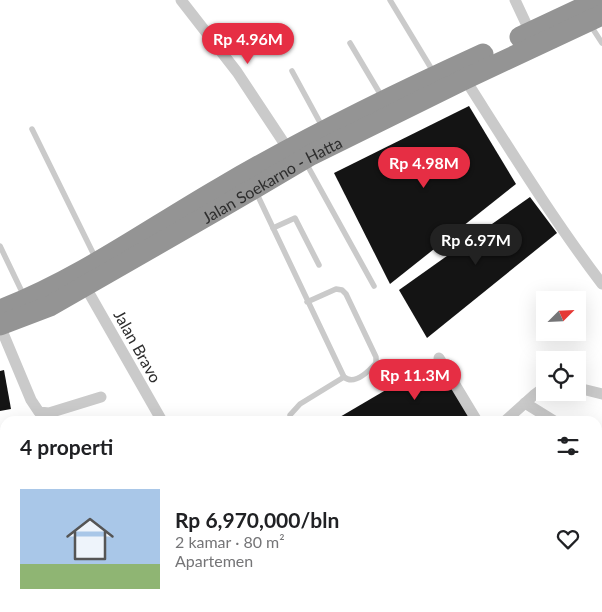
<!DOCTYPE html>
<html lang="id">
<head>
<meta charset="utf-8">
<style>
	:root { --surface:#fff; --page:#f2f2f2; --text:#202124; --muted:#757577; --accent:#e62e44 }
	body { margin:0; font-family:Lato,sans-serif; background:var(--page); color:var(--text); height:100vh; display:flex; flex-direction:column; font-size:19px; white-space:nowrap }
	* { box-sizing:border-box; margin:0 }
	p { font-size:16px; color:var(--muted) }
	.icon { flex:none; width:28px; height:28px; fill:none; stroke:currentColor; stroke-width:2; stroke-linecap:round; stroke-linejoin:round }
	.map { position:relative; flex:1; overflow:hidden }
	.sheet { position:absolute; left:0px; top:416px; width:602px; height:196px; display:flex; flex-direction:column; background:var(--surface); border-radius:15px 15px 0 0; box-shadow:0 5px 20px #0002 }
	.sheet>* { flex:none }
	.needle { width:32px; rotate:66deg }
	.fabs { position:absolute; left:536px; top:291px; display:grid; gap:10px }
	.fabs a { display:grid; place-items:center; width:50px; height:50px; border-radius:0px; background:var(--surface); box-shadow:0 5px 20px #0002; font-size:25px }
	.price { position:absolute; translate:-50% -42px; padding:0 11px; border-radius:18px; background:var(--accent); color:#fff; font-size:16px; line-height:32px; filter:drop-shadow(0 1px 2px #0008) }
	.price::after { content:''; position:absolute; left:50%; top:30px; width:15px; height:11px; margin-left:-8px; background:inherit; clip-path:polygon(0 0,100% 0,50% 100%) }
	.price.current { background:#222; color:#fff }
	ul { padding:0; list-style:none }
	li { display:flex; align-items:center; gap:15px; height:125px; padding:0 20px }
	li span { display:grid; place-items:center; flex:none; width:140px; height:100px; border-radius:0px; color:#555 }
	li>.icon { margin-inline-start:auto }
	span .icon { width:60px; height:60px; fill:#fffc; stroke-width:1 }
	li b { font-size:21px }
	h2 { display:flex; justify-content:space-between; align-items:center; height:60px; padding:0 20px; font-size:21px }
	.map>svg:first-child { display:block }
	.building { fill:#141414 }
	.lines { fill:none; stroke-linecap:round; stroke-linejoin:round }
	.lane { stroke:#cacaca; stroke-width:5.5 }
	.street { stroke:#cacaca; stroke-width:11 }
	.highway { stroke:#949494; stroke-width:21 }
	.labels { text-anchor:middle; dominant-baseline:central; stroke-width:5; stroke-linejoin:round; paint-order:stroke }
	.street-label { font-size:16px; fill:#2d2d2d; stroke:#fff }
</style>
</head>
<body>
<div class="map">
<svg width="602" height="612" viewBox="0 0 602 612">
	<rect width="100%" height="100%" fill="#fff"/>
	<!-- building -->
	<g class="building">
		<polygon points="469,106 516,184 390,284 334,173"/>
		<polygon points="530,197 557,233 427,338 399,290"/>
		<polygon points="437,360 475,421 333,421"/>
		<polygon points="4,370 11,409 0,411 0,371"/>
	</g>
	<g class="lines">
		<!-- lane -->
		<g class="lane">
			<polyline points="390,0 434,73"/>
			<polyline points="591,26 602,43"/>
			<polyline points="350,43 382,97"/>
			<polyline points="292,71 323,128"/>
			<polyline points="32,129 95,257"/>
			<polyline points="306,163 374,286"/>
			<path d="M256 192 344 377C355 386 369 371 376 363V357L346 294 342 290 336 289 307 302"/>
			<polyline points="273,228 295,218 319,265"/>
			<polyline points="0,246 24,296"/>
			<polyline points="290,421 290,415 300,404 344,377"/>
			<polyline points="551,612 551,608"/>
		</g>
		<!-- street -->
		<g class="street">
			<polyline points="181,0 237,72 288,149"/>
			<polyline points="515,0 530,32"/>
			<path d="M465 79C509 148 552 218 602 284"/>
			<polyline points="85,286 162,421"/>
			<polyline points="0,326 31,400 39,412 49,413 101,397"/>
			<polyline points="439,358 477,421"/>
			<polyline points="578,388 602,394"/>
			<polyline points="525,403 554,421"/>
			<polyline points="505,421 534,395 545,387"/>
			<polyline points="0,556 5,553"/>
			<polyline points="598,559 602,555"/>
			<polyline points="0,606 4,612"/>
			<polyline points="92,608 95,612"/>
			<polyline points="191,608 191,612"/>
			<polyline points="266,608 269,612"/>
			<polyline points="579,608 579,612"/>
			<polyline points="67,612 75,608"/>
			<polyline points="174,612 175,608"/>
		</g>
		<!-- highway -->
		<g class="highway">
			<polyline points="520,37 599,0"/>
			<path d="M5 308C81 278 149 229 220 188 305 138 393 95 483 54"/>
			<path id="s1" d="M0 325 50 306 219 209 311 155 465 79 602 15"/>
		</g>
	</g>
	<g class="labels">
		<!-- street labels -->
		<g class="street-label">
			<text stroke="none"><textPath href="#s1" startOffset="309">Jalan Soekarno - Hatta</textPath></text>
			<text transform="translate(138 346) rotate(61)">Jalan Bravo</text>
		</g>
	</g>
</svg>
<div class="fabs">
<a><svg class="needle" viewBox="-14 -14 28 28"><path d="M0-13l5 13h-10z" fill="#e53935"/><path d="M0 13l5-13h-10z" fill="#757577"/></svg></a>
<a><svg class="icon" aria-label="locate" viewBox="0 0 24 24"><circle cx="12" cy="12" r="6"/><path d="M12 2v4M12 18v4M2 12h4M18 12h4"/></svg></a>
</div>
<b class="price" style="left:248px;top:65px">Rp 4.96M</b>
<b class="price" style="left:424px;top:189px">Rp 4.98M</b>
<b class="price current" style="left:476px;top:266px">Rp 6.97M</b>
<b class="price" style="left:415px;top:401px">Rp 11.3M</b>
<section class="sheet">
<h2>4 properti<svg class="icon" aria-label="filters" viewBox="0 0 24 24"><path d="M4 7h16M4 17h16"/><circle cx="9" cy="7" r="2"/><circle cx="15" cy="17" r="2"/></svg></h2>
<ul>
<li><span style="background:linear-gradient(#a9c7e8 75%,#8fb573 0)"><svg class="icon" aria-label="home" viewBox="0 0 24 24"><path d="M3 11l9-7 9 7M6 9v11h12V9"/></svg></span><div><b>Rp 6,970,000/bln</b><p>2 kamar · 80 m²</p><p>Apartemen</p></div><svg class="icon" aria-label="heart" viewBox="0 0 24 24"><path d="M12 20l-8-8c-3-5 5-10 8-4 3-6 11-1 8 4z"/></svg></li>
</ul>
</section>
</div>
</body>
</html>
